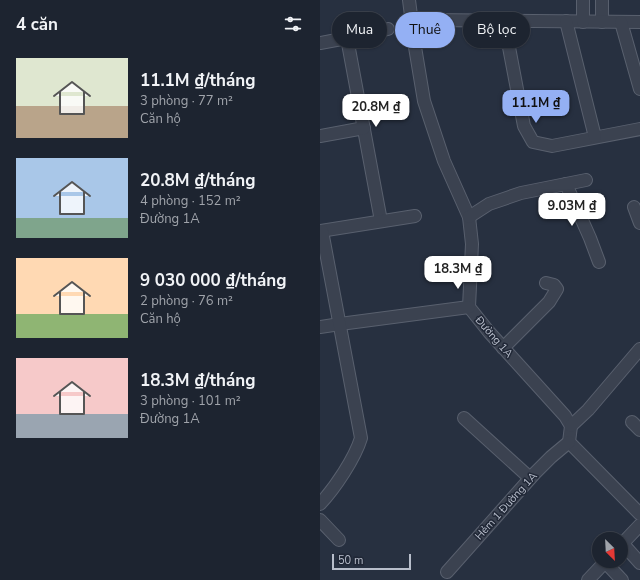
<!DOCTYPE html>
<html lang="vi">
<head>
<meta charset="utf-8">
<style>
	:root { --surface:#1d2430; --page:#2a303c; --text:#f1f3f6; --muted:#a0a4ab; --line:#3b414c; --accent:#94b0f4 }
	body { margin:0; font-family:"Nunito Sans",sans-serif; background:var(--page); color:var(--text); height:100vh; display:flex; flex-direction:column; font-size:15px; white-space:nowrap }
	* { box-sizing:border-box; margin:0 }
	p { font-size:13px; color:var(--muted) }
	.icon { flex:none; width:22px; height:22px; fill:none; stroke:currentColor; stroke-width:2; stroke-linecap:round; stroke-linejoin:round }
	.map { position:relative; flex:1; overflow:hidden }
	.drawer { display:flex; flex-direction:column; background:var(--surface); width:320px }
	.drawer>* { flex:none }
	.top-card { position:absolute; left:12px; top:12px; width:248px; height:36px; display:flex; gap:8px }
	.needle { width:26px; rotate:156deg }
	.buttons { position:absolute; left:272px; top:532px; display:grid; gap:8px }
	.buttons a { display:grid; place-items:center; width:36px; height:36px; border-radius:50%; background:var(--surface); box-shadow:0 1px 3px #0004,0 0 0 1px var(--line); font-size:20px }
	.scale { position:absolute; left:12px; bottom:10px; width:79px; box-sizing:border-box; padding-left:4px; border:2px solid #b8becb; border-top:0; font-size:11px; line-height:14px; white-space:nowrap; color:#b8becb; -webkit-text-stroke:3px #202736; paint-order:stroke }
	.price { position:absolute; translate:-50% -34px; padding:0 9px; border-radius:8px; background:#fff; color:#222; font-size:13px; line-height:26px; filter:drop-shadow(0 1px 2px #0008) }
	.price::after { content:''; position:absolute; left:50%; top:24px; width:12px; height:9px; margin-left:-6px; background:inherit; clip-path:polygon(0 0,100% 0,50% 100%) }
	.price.on { background:var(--accent); color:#111 }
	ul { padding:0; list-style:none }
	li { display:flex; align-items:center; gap:12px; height:100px; padding:0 16px }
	li span { display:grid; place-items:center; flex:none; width:112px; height:80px; border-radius:0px; color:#555 }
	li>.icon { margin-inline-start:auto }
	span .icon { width:48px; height:48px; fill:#fffc; stroke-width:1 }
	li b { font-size:17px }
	h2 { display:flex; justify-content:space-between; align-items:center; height:48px; padding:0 16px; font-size:17px }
	.pill { padding:0 14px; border-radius:18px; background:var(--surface); box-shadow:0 1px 3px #0004,0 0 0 1px var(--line); font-size:14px; line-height:36px }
	.pill.on { background:var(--accent); color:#111 }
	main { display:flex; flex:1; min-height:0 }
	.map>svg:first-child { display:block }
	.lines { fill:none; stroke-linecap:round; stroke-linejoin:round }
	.minor-casing { stroke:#59606e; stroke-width:14 }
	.minor { stroke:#3b4250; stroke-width:12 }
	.labels { text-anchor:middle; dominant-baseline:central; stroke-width:3; stroke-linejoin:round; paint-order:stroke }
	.street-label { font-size:11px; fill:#b8becb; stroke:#202736 }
</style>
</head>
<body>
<main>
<section class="drawer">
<h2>4 căn<svg class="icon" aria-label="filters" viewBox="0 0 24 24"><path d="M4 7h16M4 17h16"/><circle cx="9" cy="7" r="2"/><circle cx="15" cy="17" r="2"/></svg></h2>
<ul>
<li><span style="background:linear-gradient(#dfe7d0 60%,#b9a48a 0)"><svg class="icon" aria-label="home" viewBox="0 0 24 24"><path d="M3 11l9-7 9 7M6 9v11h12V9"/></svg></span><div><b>11.1M ₫/tháng</b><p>3 phòng · 77 m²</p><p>Căn hộ</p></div></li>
<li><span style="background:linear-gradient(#a9c7e8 75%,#7fa58c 0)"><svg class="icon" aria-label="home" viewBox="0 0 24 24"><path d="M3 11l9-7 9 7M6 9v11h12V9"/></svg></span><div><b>20.8M ₫/tháng</b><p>4 phòng · 152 m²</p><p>Đường 1A</p></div></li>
<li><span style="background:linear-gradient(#ffd9b3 70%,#8fb573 0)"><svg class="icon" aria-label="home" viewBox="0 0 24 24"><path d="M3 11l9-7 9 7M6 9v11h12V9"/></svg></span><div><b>9 030 000 ₫/tháng</b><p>2 phòng · 76 m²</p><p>Căn hộ</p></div></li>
<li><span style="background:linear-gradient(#f6c9c9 70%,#9aa5b1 0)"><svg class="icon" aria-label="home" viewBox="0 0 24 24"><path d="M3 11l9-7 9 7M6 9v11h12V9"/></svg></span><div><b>18.3M ₫/tháng</b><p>3 phòng · 101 m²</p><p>Đường 1A</p></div></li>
</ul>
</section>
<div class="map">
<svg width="320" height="580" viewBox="0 0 320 580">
	<rect width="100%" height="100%" fill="#273040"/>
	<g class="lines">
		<!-- minor casing -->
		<g class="minor-casing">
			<g id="minor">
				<polyline points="89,0 95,47 104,101 124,161 149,217 152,244 149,307 169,332 245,416 251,426 249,442 320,514"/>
				<polyline points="282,0 282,22"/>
				<polyline points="106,20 320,22"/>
				<polyline points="184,21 204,126 213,142 232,146 320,129"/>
				<polyline points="246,21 275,137"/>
				<polyline points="263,22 263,0"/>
				<polyline points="301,22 320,89"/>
				<polyline points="27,38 61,221"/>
				<polyline points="0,43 27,38 68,29"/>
				<polyline points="0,136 44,128"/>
				<polyline points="246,184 270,238 279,262"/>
				<polyline points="314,207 320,223"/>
				<polyline points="149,217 169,204 201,193 266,180"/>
				<polyline points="0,231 95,216"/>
				<polyline points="0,327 20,324 149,307"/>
				<polyline points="183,348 229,302 237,289 234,285 226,283"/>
				<polyline points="144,418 210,478"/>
				<polyline points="312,422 320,430"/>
				<polyline points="251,426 268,410 320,349"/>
				<path d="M0 504C15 488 35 458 41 438L2 231"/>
				<polyline points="0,520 19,540"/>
				<polyline points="303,544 320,563"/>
				<polyline points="301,545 320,525"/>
				<polyline points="285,562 302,580"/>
				<polyline points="127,572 215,473 231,457 249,442"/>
				<polyline points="268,580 286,561"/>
			</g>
		</g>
		<!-- minor -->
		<use href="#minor" class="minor"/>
	</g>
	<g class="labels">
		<!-- street labels -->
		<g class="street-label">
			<text transform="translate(174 337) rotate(49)">Đường 1A</text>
			<text transform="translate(186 506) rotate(-48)">Hẻm 1 Đường 1A</text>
		</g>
	</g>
</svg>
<div class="buttons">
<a><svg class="needle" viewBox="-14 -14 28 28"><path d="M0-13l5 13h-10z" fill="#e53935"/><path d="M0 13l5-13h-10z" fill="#a0a4ab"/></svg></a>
</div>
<div class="scale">50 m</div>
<b class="price on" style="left:216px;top:124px">11.1M ₫</b>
<b class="price" style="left:56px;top:128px">20.8M ₫</b>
<b class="price" style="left:252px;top:227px">9.03M ₫</b>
<b class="price" style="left:138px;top:290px">18.3M ₫</b>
<div class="top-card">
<a class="pill">Mua</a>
<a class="pill on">Thuê</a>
<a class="pill">Bộ lọc</a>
</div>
</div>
</main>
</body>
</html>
